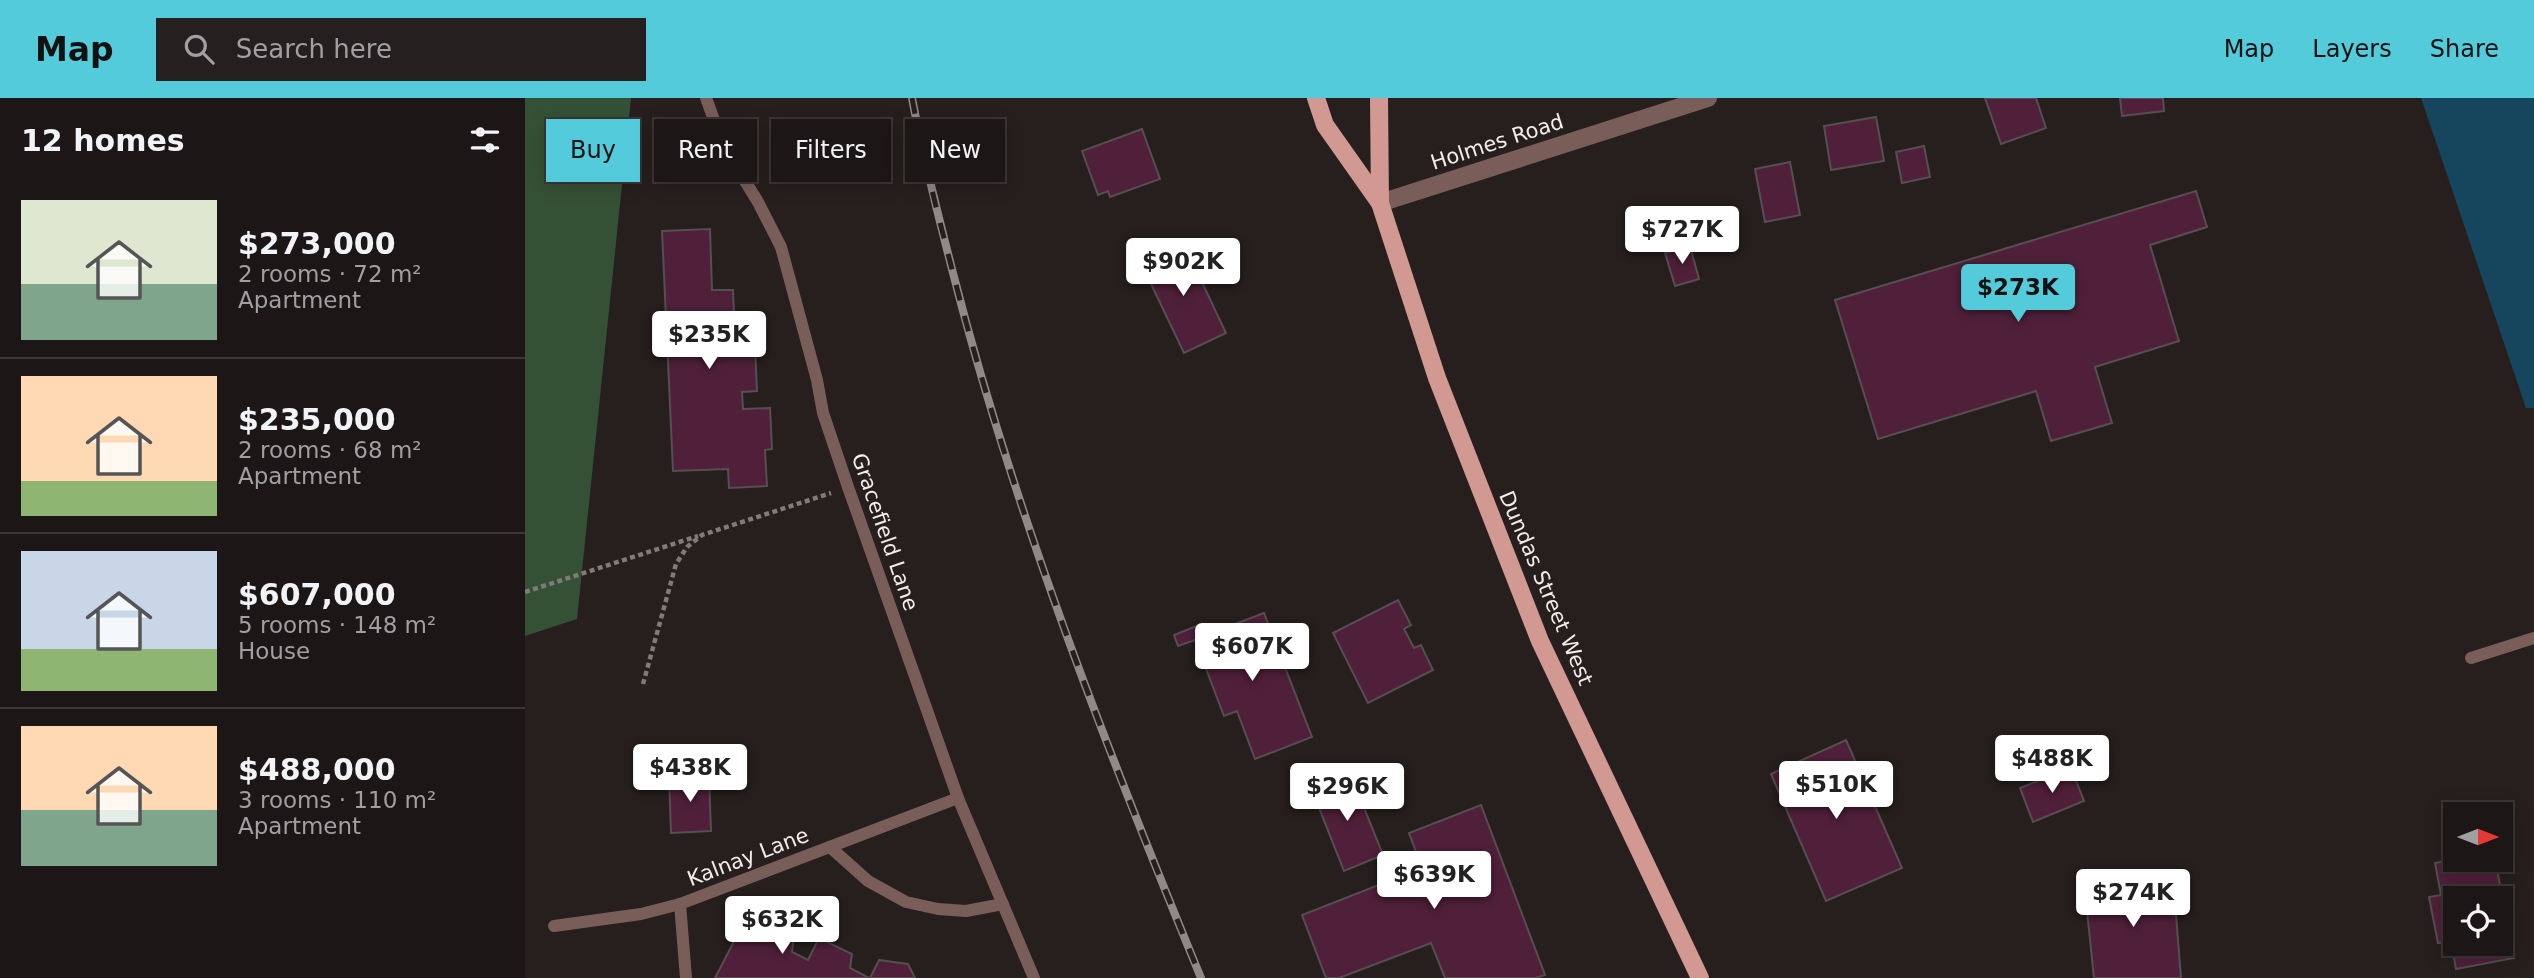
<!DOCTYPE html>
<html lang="en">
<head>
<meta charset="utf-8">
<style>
	:root { --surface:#1c1716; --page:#25201f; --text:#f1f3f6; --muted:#a09fa1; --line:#3a3635; --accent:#53cbdb }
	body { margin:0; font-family:"DejaVu Sans",sans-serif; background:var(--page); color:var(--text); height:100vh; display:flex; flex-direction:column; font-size:26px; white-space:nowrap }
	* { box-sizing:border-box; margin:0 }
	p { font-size:23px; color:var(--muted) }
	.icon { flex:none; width:38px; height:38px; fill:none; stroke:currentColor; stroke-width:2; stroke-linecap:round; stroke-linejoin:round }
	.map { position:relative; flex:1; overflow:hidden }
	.panel { display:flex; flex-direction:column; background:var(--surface); width:525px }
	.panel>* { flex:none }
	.banner { position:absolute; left:21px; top:21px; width:665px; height:63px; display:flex; gap:14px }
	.needle { width:46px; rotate:90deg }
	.controls { position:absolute; left:1918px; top:704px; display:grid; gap:14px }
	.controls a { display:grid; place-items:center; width:70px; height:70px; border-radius:0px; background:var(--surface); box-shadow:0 4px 18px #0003,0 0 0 2px var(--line); font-size:35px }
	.price { position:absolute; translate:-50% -60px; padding:0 16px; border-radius:7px; background:#fff; color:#222; font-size:23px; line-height:46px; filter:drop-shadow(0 2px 4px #0008) }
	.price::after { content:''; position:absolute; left:50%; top:42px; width:21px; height:16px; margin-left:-10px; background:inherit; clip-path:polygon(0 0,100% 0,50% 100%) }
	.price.active { background:var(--accent); color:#111 }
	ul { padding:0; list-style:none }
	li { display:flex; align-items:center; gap:21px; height:175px; padding:0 21px }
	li+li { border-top:2px solid var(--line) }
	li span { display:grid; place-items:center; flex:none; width:196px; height:140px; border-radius:0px; color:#555 }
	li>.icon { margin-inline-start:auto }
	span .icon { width:84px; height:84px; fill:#fffc; stroke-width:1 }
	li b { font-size:30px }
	h2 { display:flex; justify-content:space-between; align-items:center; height:84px; padding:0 21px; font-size:30px }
	.pill { padding:0 24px; border-radius:0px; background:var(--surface); box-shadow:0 4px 18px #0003,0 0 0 2px var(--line); font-size:24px; line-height:63px }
	.pill.active { background:var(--accent); color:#111 }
	header { display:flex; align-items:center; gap:42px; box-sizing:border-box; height:98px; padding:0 35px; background:var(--accent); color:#111 }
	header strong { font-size:33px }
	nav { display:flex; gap:38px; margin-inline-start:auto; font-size:24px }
	.search { width:490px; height:63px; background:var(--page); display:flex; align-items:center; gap:18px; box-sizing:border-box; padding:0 24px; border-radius:0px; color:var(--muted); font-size:26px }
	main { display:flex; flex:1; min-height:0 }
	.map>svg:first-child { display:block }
	.green { fill:#355135 }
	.water { fill:#16465e }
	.building { fill:#50203a; stroke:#564e51; stroke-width:2; fill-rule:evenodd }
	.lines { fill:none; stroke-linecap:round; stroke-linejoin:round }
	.path { stroke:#807a78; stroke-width:4.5; stroke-dasharray:5 3.5; stroke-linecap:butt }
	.lane { stroke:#795d59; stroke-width:12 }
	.street { stroke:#795d59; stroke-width:18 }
	.primary { stroke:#d19991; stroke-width:18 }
	.rail-casing { stroke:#8f8988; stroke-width:8 }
	.rail { stroke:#261f1d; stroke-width:5; stroke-dasharray:16; stroke-linecap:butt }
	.labels { text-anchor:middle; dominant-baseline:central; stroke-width:5; stroke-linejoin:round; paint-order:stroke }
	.street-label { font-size:21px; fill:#f3eeed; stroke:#261f1d }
</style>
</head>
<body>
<header>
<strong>Map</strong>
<div class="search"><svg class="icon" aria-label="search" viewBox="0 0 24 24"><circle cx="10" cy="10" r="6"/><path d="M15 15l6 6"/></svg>Search here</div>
<nav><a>Map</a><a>Layers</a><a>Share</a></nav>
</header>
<main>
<section class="panel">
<h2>12 homes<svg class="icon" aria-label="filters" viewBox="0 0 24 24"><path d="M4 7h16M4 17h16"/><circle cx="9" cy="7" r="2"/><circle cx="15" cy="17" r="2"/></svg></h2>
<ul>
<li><span style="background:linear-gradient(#dfe7d0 60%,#7fa58c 0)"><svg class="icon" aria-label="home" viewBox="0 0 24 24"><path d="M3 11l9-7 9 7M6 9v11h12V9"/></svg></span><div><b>$273,000</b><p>2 rooms · 72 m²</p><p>Apartment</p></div></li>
<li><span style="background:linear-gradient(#ffd9b3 75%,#8fb573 0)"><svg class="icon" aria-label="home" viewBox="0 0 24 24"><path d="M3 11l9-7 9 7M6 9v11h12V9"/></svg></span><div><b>$235,000</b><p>2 rooms · 68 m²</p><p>Apartment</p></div></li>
<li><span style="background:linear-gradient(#c9d6e8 70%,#8fb573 0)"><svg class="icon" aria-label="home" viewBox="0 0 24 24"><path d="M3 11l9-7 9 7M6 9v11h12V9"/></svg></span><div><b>$607,000</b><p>5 rooms · 148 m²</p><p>House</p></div></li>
<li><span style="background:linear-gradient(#ffd9b3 60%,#7fa58c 0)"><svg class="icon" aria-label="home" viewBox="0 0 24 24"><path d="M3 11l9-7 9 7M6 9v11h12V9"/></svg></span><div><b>$488,000</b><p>3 rooms · 110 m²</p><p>Apartment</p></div></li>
</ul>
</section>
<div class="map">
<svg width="2009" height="880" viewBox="0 0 2009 880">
	<rect width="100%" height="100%" fill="#261f1d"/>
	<!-- green -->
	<polygon class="green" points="0,0 106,0 52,521 0,538"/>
	<!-- water -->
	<polygon class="water" points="1896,0 2009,0 2009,310 2001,310"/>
	<!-- building -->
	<g class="building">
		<polygon points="1460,0 1511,0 1521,30 1476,46"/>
		<polygon points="1595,0 1638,0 1639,13 1597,18"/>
		<polygon points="1351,19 1359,63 1306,72 1299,28"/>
		<polygon points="617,31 635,81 585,99 583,93 573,97 557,53"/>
		<polygon points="1399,48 1405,79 1377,85 1371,54"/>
		<polygon points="1265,64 1275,117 1240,124 1230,71"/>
		<polygon points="1671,93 1682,129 1625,147 1654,243 1570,269 1587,325 1526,343 1511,293 1353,341 1310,202"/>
		<polygon points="185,131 187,192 208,192 209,217 199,218 201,250 230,249 232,293 217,294 218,311 245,310 247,351 240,352 242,388 204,390 203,371 148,373 137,133"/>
		<polygon points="658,144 701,235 659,255 616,165"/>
		<polygon points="1165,148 1174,181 1150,188 1140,155"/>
		<polygon points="873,502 886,527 879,531 889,550 896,547 908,572 843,605 808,535"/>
		<polygon points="739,515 787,639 730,661 712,613 699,618 670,542 653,548 649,537 674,527 678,538"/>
		<polygon points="1321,642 1377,770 1301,803 1246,676"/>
		<polygon points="1546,670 1559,703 1508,724 1495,690"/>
		<polygon points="184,677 186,733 146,735 144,678"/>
		<polygon points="826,677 858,757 819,773 787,692"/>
		<polygon points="956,707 1020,877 1011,880 920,880 906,845 814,880 801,880 777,817 897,770 884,735"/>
		<path d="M1930 761H1970L1989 860 1931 871 1926 843 1913 845 1904 799 1916 797 1910 765ZM1930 800H1976V845H1930Z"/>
		<polygon points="1648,779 1656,880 1569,880 1559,784"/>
		<polygon points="220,822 270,830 267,854 283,862 294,840 327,856 325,870 344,880 190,880"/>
		<polygon points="354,862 383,866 390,880 345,880"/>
	</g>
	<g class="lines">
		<!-- path -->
		<g class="path">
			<polyline points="0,494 173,438"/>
			<polyline points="118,586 151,466 162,449 177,437 306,395"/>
		</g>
		<!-- lane -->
		<g class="lane">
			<polyline points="181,0 199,49 233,104 256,149 292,282 298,315 323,389 433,700 509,880"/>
			<polyline points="1946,560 2009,540"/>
			<polyline points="305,749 343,783 381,804 413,811 441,813 478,806"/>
			<polyline points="155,806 161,880"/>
			<polyline points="29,828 116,816 155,806 433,700"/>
		</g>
		<!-- street -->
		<polyline class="street" points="855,105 1183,0"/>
		<!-- primary -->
		<g class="primary">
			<polyline points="791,0 800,27 855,105 912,280 1015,543 1175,880"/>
			<polyline points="854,0 855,105"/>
		</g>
		<!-- rail casing -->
		<g class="rail-casing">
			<path id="rail" d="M387 0C398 59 413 117 428 175 490 417 581 649 676 880"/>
		</g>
		<!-- rail -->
		<use href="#rail" class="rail"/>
	</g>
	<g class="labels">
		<!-- street labels -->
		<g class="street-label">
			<text transform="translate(972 44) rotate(-18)">Holmes Road</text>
			<text transform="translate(360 434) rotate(71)">Gracefield Lane</text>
			<text transform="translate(1021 490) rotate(67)">Dundas Street West</text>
			<text transform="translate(223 759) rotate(-21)">Kalnay Lane</text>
		</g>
	</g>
</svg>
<div class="controls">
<a><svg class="needle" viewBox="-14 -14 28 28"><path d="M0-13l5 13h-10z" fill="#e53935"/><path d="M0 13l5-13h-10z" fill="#a09fa1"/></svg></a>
<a><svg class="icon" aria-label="locate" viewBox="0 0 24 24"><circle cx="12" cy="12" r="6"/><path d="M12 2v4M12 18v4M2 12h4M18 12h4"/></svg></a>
</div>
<b class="price" style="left:1157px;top:168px">$727K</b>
<b class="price" style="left:658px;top:200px">$902K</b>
<b class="price active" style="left:1493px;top:226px">$273K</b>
<b class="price" style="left:184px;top:273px">$235K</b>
<b class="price" style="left:727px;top:585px">$607K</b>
<b class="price" style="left:1527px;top:697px">$488K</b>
<b class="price" style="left:165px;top:706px">$438K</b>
<b class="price" style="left:1311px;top:723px">$510K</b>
<b class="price" style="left:822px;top:725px">$296K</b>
<b class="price" style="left:909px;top:813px">$639K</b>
<b class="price" style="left:1608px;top:831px">$274K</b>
<b class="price" style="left:257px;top:858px">$632K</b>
<div class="banner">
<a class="pill active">Buy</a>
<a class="pill">Rent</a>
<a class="pill">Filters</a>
<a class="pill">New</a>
</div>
</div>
</main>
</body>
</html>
